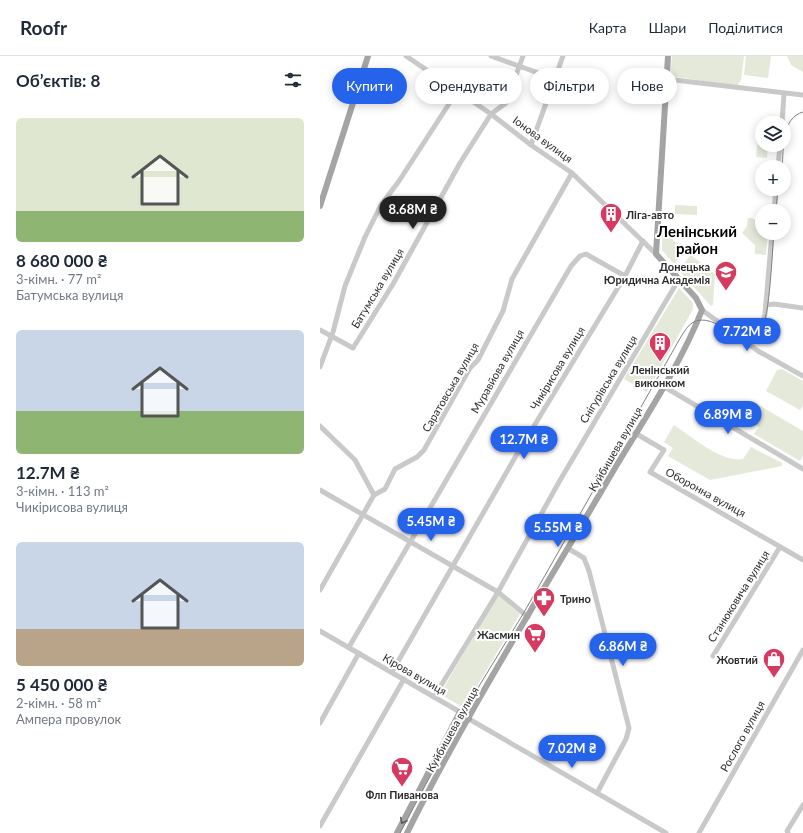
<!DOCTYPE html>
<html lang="uk">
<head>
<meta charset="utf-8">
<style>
	:root { --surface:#fff; --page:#f2f2f3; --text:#1f2937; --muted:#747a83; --line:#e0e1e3; --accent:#2563eb }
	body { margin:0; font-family:Lato,sans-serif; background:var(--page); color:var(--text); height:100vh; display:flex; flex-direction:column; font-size:15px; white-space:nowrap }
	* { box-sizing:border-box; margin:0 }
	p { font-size:13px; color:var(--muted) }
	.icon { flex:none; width:22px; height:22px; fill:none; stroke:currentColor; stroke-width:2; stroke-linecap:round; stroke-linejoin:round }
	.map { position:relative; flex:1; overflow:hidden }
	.side { display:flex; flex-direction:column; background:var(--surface); width:320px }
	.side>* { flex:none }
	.top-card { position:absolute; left:12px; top:12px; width:380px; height:36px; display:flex; gap:8px }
	.fabs { position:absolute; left:435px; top:60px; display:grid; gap:8px }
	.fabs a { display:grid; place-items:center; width:36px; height:36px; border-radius:50%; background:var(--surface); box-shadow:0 2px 10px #0003; font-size:20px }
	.price { position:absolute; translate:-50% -34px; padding:0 9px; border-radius:14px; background:var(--accent); color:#fff; font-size:13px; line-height:26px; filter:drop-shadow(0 1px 2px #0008) }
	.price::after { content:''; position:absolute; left:50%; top:24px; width:12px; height:9px; margin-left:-6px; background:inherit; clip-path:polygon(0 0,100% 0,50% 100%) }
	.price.selected { background:#222; color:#fff }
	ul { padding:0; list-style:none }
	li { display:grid; align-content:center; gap:8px; height:212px; padding:0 16px }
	li span { display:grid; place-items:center; height:124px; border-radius:6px; color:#555 }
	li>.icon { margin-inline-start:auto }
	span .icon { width:72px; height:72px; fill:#fffc; stroke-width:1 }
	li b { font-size:17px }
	h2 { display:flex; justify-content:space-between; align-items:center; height:48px; padding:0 16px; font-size:17px }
	.chip { padding:0 14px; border-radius:18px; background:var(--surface); box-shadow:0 2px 10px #0003; font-size:14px; line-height:36px }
	.chip.selected { background:var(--accent); color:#fff }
	header { display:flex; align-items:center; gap:24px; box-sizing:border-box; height:56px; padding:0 20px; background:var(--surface); border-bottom:1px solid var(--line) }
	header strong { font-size:19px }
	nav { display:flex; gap:22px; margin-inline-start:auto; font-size:14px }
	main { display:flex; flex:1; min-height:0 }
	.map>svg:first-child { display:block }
	.green { fill:#e4e9da }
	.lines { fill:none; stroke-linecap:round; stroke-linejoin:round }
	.minor { stroke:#c9c9c9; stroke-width:5 }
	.major { stroke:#a4a4a4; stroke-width:6 }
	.tram { stroke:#818181; stroke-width:1 }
	.oneway { stroke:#5c5c5c }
	.labels { text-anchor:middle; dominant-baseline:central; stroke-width:4; stroke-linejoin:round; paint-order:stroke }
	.street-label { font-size:11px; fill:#2c2c2c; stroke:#fff }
	.poi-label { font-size:11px; font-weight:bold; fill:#2c2c2c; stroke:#fff; text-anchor:end }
	.district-label { font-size:15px; font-weight:bold; fill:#000; stroke:#fff }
</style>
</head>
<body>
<header>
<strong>Roofr</strong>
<nav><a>Карта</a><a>Шари</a><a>Поділитися</a></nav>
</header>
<main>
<section class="side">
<h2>Об’єктів: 8<svg class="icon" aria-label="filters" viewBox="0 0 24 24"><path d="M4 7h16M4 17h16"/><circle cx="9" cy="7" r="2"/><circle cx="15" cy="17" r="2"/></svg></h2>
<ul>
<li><span style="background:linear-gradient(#dfe7d0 75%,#8fb573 0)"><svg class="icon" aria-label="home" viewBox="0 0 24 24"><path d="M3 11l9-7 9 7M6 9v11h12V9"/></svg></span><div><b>8 680 000 ₴</b><p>3-кімн. · 77 m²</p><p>Батумська вулиця</p></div></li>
<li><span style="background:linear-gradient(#c9d6e8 65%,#8fb573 0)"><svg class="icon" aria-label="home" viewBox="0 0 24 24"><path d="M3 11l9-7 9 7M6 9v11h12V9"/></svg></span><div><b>12.7M ₴</b><p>3-кімн. · 113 m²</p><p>Чикірисова вулиця</p></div></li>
<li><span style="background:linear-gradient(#c9d6e8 70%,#b9a48a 0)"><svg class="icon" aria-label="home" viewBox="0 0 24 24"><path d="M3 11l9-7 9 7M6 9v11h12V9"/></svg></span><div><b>5 450 000 ₴</b><p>2-кімн. · 58 m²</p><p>Ампера провулок</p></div></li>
</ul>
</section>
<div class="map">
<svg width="483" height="777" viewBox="0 0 483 777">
	<rect width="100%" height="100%" fill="#fff"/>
	<!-- green -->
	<g class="green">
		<polygon points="352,0 424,0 421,24 417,30 350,20"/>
		<polygon points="426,0 451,0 448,22 424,19"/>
		<polygon points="467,0 483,0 483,16 471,9"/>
		<polygon points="309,16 332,19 330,39 306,36"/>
		<polygon points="439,75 442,75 442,89 448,89 447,102 436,101"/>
		<polygon points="355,149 377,150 377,159 355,158"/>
		<polygon points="428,162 432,162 442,169 442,177 448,177 446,199 435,198 435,189 422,177 427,170"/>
		<polygon points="342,175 365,194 354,208 342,194"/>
		<polygon points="371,199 395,218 393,249 391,250 362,218 362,210"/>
		<polygon points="359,232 373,247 373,253 327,336 304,323"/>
		<polygon points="462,313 483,325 483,350 480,354 446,335 457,314"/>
		<polygon points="435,347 483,375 483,400 480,405 434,378 439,371 431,366 434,360 429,357"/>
		<path d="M354 369C372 381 402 407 423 403L431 391 462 407V410L390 424 348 400 353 392 344 386Z"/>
		<polygon points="178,539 200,558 144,652 120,638"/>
	</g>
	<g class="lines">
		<!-- minor -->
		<g class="minor">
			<polyline points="86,0 171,58 211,89 252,117 336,198"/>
			<polyline points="171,0 235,23"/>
			<polyline points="346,23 483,39"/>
			<polyline points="462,67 464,38"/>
			<polyline points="211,89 243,0"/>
			<polyline points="458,111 460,89"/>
			<polyline points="454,155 456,133"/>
			<polyline points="446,249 454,248 483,252"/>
			<polyline points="382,254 438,295 483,320"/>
			<polyline points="0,274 33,292 73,228 140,107 171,58 186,47 203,0"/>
			<polyline points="429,287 442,270 445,258 452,177"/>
			<polyline points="0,311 13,276 25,230 45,181 61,149 79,125 138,34"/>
			<polyline points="343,330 483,413"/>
			<polyline points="0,370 35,404 54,439"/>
			<polyline points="315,377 344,394 330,416 483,504"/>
			<polyline points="0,434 178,536 208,561"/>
			<polyline points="249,493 264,502 269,515 309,672 306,683 277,737"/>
			<polyline points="0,534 54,439 65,433 75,413 97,401 104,394 150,312 158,304 183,255 192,223 252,117"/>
			<polyline points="0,575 140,656"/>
			<polyline points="29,591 251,210 260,200 266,198 305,220"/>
			<polyline points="393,600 460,491"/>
			<polyline points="72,616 197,398 305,220 323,185"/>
			<polyline points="114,641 178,536 239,426 359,223"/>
			<polyline points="149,663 346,777"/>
			<polyline points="0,667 39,597"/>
			<polyline points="0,770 84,623"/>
			<polyline points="379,777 483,594"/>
			<polyline points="468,777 467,775 483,749"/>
		</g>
		<!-- major -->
		<g class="major">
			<polyline points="0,150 48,0"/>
			<polyline points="77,777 140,656 149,663"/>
			<path d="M87 777C148 654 223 536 292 417 323 365 360 310 382 254L376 242 336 198 348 0"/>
		</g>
		<!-- tram -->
		<g class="tram">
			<path d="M462 111C464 92 461 62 483 56"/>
			<polyline points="456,155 458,133"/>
			<path d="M80 777 153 640 203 558 350 300C355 292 365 271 372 267 396 252 423 300 441 274 450 262 452 195 454 177"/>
		</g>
	</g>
	<!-- one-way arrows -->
	<defs><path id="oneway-chevron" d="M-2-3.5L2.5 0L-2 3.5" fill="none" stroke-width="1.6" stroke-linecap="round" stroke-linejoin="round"/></defs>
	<use class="oneway" href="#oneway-chevron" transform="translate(83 765) rotate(117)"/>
	<!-- icons -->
	<defs>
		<g id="building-pin" transform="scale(1.15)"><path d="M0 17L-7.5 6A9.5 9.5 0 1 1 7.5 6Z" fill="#d73a61" stroke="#fff"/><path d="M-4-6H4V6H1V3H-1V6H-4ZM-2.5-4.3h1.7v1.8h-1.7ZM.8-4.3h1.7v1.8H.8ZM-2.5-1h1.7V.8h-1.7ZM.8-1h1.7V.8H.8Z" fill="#fff"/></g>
		<g id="university-pin" transform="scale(1.15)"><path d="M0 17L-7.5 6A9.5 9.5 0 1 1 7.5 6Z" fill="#d73a61" stroke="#fff"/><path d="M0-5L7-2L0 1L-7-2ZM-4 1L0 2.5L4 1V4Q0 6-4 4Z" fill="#fff"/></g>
		<g id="pharmacy-pin" transform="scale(1.15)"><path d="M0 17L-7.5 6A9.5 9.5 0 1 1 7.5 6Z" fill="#d73a61" stroke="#fff"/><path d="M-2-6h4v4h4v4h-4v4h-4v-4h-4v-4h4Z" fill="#fff"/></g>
		<g id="supermarket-pin" transform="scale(1.15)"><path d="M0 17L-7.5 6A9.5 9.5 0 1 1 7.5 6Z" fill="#d73a61" stroke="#fff"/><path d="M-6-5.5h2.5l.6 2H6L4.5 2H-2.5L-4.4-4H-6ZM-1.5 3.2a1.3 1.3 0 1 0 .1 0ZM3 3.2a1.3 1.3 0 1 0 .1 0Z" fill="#fff"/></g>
		<g id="shop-pin" transform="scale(1.15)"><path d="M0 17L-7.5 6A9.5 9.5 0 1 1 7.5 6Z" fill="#d73a61" stroke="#fff"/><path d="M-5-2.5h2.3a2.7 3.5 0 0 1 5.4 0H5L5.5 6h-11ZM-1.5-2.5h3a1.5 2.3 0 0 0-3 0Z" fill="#fff"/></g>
	</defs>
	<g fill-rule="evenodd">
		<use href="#building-pin" x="291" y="158"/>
		<use href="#university-pin" x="406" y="216"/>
		<use href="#building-pin" x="340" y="287"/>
		<use href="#pharmacy-pin" x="224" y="542"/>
		<use href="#supermarket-pin" x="215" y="578"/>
		<use href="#shop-pin" x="454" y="603"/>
		<use href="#supermarket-pin" x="82" y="712"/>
	</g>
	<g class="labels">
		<!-- street labels -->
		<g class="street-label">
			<text transform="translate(223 83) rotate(36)">Іонова вулиця</text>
			<text transform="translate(57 232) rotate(-59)">Батумська вулиця</text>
			<text transform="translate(237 312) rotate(-59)">Чикірисова вулиця</text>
			<text transform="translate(177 315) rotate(-60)">Муравйова вулиця</text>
			<text transform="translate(288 323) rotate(-59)">Снігурівська вулиця</text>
			<text transform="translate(130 331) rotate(-60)">Саратовська вулиця</text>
			<text transform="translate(295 393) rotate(-60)">Куйбишева вулиця</text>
			<text transform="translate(386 436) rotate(29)">Оборонна вулиця</text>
			<text transform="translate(418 540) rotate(-58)">Станюковича вулиця</text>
			<text transform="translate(95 618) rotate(30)">Кірова вулиця</text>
			<text transform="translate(132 673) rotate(-61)">Куйбишева вулиця</text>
			<text transform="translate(422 680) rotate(-61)">Рослого вулиця</text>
		</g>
		<!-- poi labels -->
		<g class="poi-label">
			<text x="306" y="158" text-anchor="start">Ліга-авто</text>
			<text x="390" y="210">Донецька<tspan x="390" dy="13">Юридична Академія</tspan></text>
			<text x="340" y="313" text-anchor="middle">Ленінський<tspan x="340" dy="13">виконком</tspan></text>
			<text x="240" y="542" text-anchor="start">Трино</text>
			<text x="200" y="578">Жасмин</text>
			<text x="438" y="603">Жовтий</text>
			<text x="82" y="738" text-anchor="middle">Флп Пиванова</text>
		</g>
		<!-- district labels -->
		<g class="district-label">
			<text x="377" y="175">Ленінський<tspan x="377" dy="17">район</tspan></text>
		</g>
	</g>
</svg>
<div class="fabs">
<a><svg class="icon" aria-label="layers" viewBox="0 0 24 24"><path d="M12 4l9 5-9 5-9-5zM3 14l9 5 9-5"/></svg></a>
<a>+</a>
<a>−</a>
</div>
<b class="price selected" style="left:93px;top:174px">8.68M ₴</b>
<b class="price" style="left:427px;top:296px">7.72M ₴</b>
<b class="price" style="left:408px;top:379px">6.89M ₴</b>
<b class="price" style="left:204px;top:404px">12.7M ₴</b>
<b class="price" style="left:111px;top:486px">5.45M ₴</b>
<b class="price" style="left:238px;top:492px">5.55M ₴</b>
<b class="price" style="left:303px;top:611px">6.86M ₴</b>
<b class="price" style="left:252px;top:713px">7.02M ₴</b>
<div class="top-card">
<a class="chip selected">Купити</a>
<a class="chip">Орендувати</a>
<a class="chip">Фільтри</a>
<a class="chip">Нове</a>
</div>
</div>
</main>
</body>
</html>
